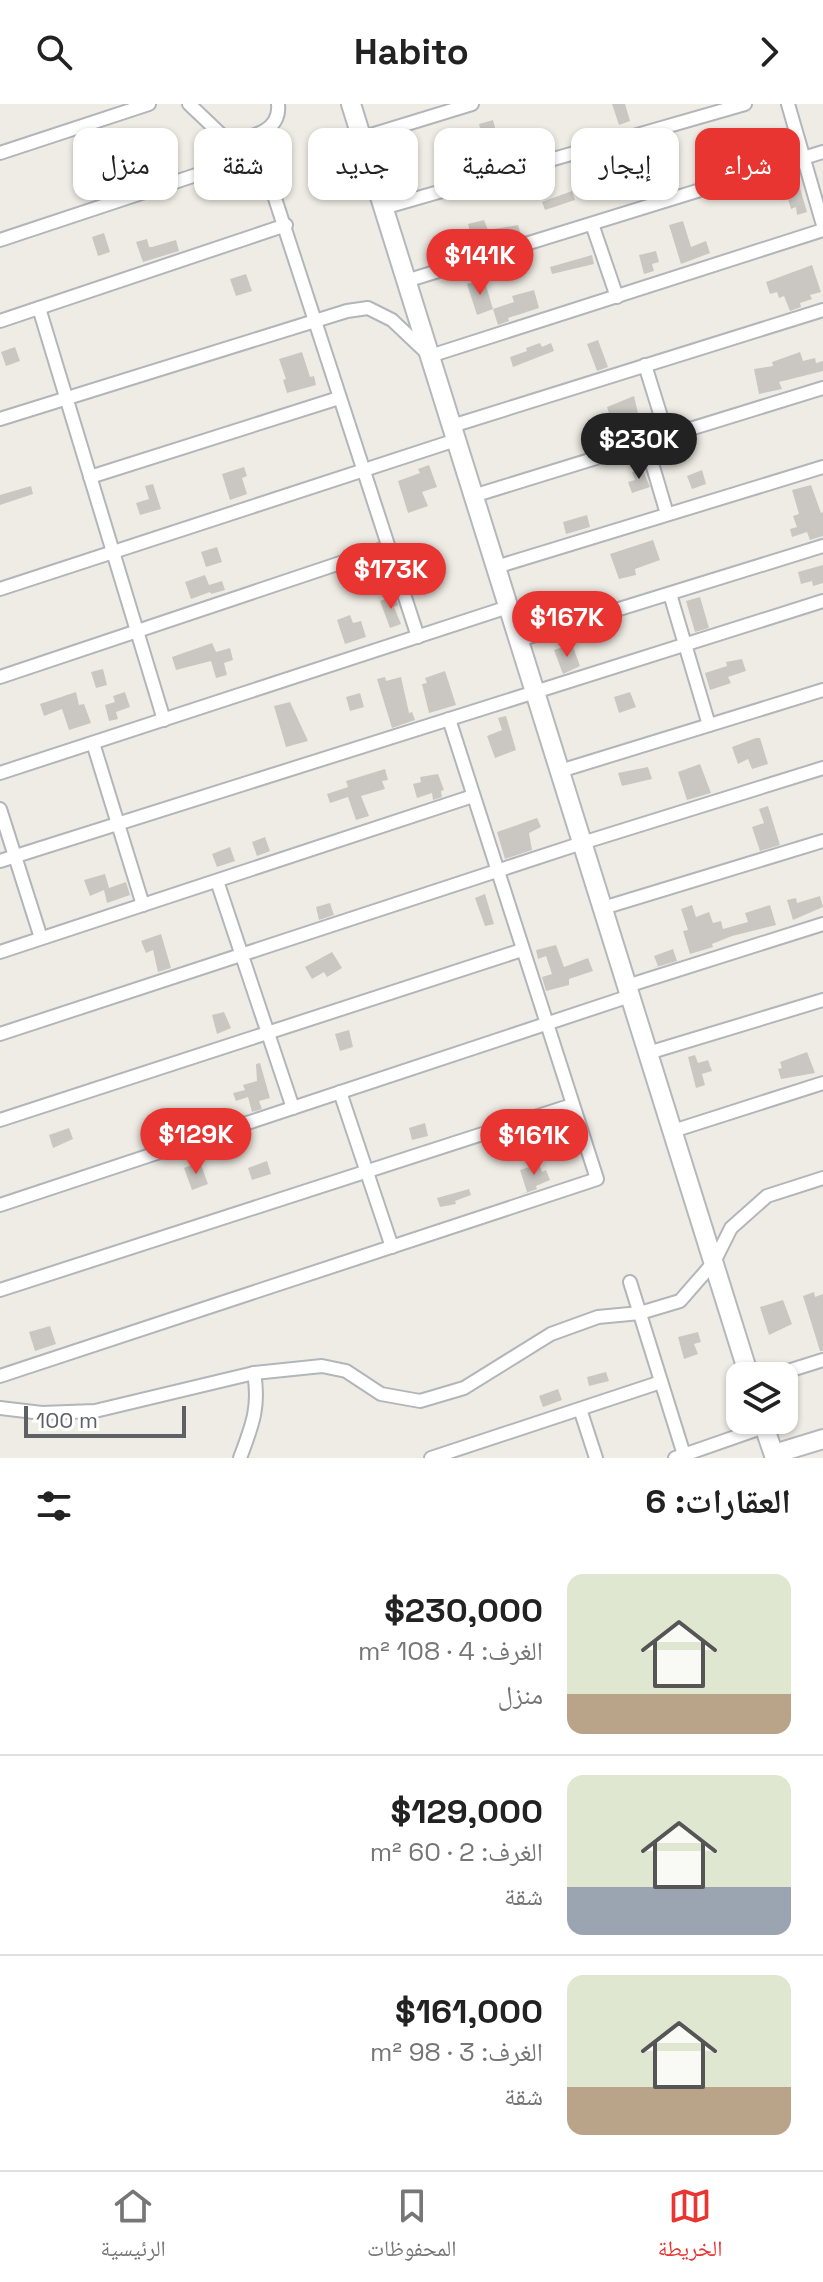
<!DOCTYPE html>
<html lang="ar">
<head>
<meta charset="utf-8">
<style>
	:root { --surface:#fff; --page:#f2f2f2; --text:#222; --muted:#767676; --line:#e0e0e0; --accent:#e93531 }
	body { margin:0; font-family:"Space Grotesk","Noto Naskh Arabic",sans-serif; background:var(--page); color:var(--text); direction:rtl; height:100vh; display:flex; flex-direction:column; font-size:30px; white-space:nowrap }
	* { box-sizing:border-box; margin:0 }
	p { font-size:26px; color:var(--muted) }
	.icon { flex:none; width:44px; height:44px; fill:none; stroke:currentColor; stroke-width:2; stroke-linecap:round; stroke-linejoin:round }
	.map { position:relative; height:1354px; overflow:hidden; direction:ltr }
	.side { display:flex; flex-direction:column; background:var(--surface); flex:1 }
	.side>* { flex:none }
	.banner { position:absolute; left:24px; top:24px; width:776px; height:72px; direction:rtl; display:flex; gap:16px }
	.controls { position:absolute; left:726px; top:1258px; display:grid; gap:16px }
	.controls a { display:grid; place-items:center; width:72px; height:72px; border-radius:16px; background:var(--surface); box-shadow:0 2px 6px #0004; font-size:40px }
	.scale { position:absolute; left:24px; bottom:20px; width:162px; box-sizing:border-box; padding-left:8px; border:4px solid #5d6166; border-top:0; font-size:22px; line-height:28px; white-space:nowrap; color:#5d6166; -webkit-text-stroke:6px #fff; paint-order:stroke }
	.price { position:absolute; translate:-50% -68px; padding:0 18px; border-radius:28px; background:var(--accent); color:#fff; font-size:26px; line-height:52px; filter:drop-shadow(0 2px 4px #0008) }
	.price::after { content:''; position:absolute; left:50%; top:48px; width:24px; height:18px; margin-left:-12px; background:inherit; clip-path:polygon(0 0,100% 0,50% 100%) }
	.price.active { background:#222; color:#fff }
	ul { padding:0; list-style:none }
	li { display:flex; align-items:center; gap:24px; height:200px; padding:0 32px }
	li+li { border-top:2px solid var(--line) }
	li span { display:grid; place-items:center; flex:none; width:224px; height:160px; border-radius:16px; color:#555 }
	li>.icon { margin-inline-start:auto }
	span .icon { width:96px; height:96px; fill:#fffc; stroke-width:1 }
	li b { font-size:34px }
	h2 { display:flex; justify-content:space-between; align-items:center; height:96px; padding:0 32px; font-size:34px }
	.chip { padding:0 28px; border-radius:16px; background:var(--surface); box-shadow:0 2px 6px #0004; font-size:28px; line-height:72px }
	.chip.active { background:var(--accent); color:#fff }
	header { display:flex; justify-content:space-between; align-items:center; height:104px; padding:0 32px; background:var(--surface); font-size:36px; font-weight:700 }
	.dock { display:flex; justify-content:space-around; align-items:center; height:112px; border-top:2px solid var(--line); background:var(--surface); font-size:22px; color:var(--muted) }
	.dock a { display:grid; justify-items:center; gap:4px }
	.dock .active { color:var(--accent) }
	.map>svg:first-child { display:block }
	.building { fill:#cac7c2 }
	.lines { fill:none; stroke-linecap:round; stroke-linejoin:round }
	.street-casing { stroke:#b2b6ba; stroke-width:16 }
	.secondary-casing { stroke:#b4b8bd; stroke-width:22 }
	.street { stroke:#fff; stroke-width:12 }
	.secondary { stroke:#fff; stroke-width:18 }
</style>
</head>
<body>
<header><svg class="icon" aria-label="forward" viewBox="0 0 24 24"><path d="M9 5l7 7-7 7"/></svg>Habito<svg class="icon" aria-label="search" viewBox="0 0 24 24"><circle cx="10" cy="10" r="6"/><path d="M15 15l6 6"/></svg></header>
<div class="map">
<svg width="823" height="1354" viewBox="0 0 823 1354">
	<rect width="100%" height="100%" fill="#efece5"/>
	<!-- building -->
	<g class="building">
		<polygon points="612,0 625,0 630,17 619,21"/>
		<polygon points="493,16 499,39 494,41 500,59 485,63 482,52 487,51 479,20"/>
		<polygon points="789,36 792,48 764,57 760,44"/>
		<polygon points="799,81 807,108 797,111 796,103 791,105 785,86"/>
		<polygon points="572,87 575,96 545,106 542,98"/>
		<polygon points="484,116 488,126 518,121 521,131 493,139 492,134 473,140 468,120"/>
		<polygon points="683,117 691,143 706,137 710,149 681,160 669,121"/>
		<polygon points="104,129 110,148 98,152 92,133"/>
		<polygon points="147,135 149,143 152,143 176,136 179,147 143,158 136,138"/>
		<polygon points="656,147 659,158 652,160 654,167 644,170 639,151"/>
		<polygon points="592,151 594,160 552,170 550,163"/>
		<polygon points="812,161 821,188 810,191 812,195 800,199 801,203 790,207 784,192 779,194 777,188 770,190 766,178"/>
		<polygon points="246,170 252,187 236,192 230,175"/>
		<polygon points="484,175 493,205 477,211 467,180"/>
		<polygon points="534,186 539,204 508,214 509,217 498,221 493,205 514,198 512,192"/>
		<polygon points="598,236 608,263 597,267 587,240"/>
		<polygon points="540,239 542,243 551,239 554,247 513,263 510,253 527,247 526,244"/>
		<polygon points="15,243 20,257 6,262 1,248"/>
		<polygon points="302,248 310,273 314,272 316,281 287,289 283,276 286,275 279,255"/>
		<polygon points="800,248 803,257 815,254 816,259 823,257 823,267 779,278 782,285 759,290 754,265 773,262 772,258"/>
		<polygon points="634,292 640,318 615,328 607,303"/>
		<polygon points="429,361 437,383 422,388 428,402 408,409 398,377 420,369 418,365"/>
		<polygon points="244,363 247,372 242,374 247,390 230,396 222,370"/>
		<polygon points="642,364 650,383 632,389 628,378 635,376 632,368"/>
		<polygon points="702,366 706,380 692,385 687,372"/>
		<polygon points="153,380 161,405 140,411 136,399 149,395 145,382"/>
		<polygon points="811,381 821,409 823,408 823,432 810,436 807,428 792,433 790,425 797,423 793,412 799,410 792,386"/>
		<polygon points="31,382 33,390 0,401 0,391"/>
		<polygon points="587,411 590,423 566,430 563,418"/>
		<polygon points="653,436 660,456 635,465 636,471 619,475 610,450"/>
		<polygon points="217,443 222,458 206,463 201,448"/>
		<polygon points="823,461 823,479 813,482 812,477 801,480 798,468"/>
		<polygon points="205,471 209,481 222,477 225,486 211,490 210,488 191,495 185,478"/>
		<polygon points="395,491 398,501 394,503 401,520 390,524 380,497"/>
		<polygon points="700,493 709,524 695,528 686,497"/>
		<polygon points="350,511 353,519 361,517 366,533 345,540 337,516"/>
		<polygon points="212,539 216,548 230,544 233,556 224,559 227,571 216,574 211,557 176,566 172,553"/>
		<polygon points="572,540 580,562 563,570 554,546"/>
		<polygon points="742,555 746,567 728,573 731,579 710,586 705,569 727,562 726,558"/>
		<polygon points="103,565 107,581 96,584 91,568"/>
		<polygon points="445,567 456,601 429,609 422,580 427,579 425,574"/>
		<polygon points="385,573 386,577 401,573 409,609 412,608 415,616 392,624 377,575"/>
		<polygon points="76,588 79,601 84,600 91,619 69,626 62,605 44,612 40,600"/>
		<polygon points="125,588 130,603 116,608 118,615 109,617 105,601 115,598 113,592"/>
		<polygon points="630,588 636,603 619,609 614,593"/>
		<polygon points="360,589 364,603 350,607 346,593"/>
		<polygon points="290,598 308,637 286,643 274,602"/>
		<polygon points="506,612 516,646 495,654 487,632 502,626 498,614"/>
		<polygon points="756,634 760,634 768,660 752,665 748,655 738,660 732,643"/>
		<polygon points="700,660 711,689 687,696 678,668"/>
		<polygon points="648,663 652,675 622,682 618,669"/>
		<polygon points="385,665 388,676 382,677 385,685 361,692 369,712 356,716 348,693 330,699 327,690 348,683 346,677"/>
		<polygon points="438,670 444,686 441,687 442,693 433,696 432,689 417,694 413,680 421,678 420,673"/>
		<polygon points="768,702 780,741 760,747 752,723 764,719 759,705"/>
		<polygon points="537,714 541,723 529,729 532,746 505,755 497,728"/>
		<polygon points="265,733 270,747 257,752 252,738"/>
		<polygon points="230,743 235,757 217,763 212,750"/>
		<polygon points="105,770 109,784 126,778 130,791 107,799 104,786 90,792 84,776"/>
		<polygon points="485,790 494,820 485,822 475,794"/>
		<polygon points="820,792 823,803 793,816 787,796 796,794 797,799"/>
		<polygon points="330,799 334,811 319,816 316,803"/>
		<polygon points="692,801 696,813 709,808 713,819 721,817 723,825 748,818 745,809 770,801 776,821 732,832 712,840 713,843 690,850 683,827 688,826 681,805"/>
		<polygon points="161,830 171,864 158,868 153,846 146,849 141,837"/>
		<polygon points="556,841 564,863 588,854 593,867 569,875 569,881 546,887 542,873 552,870 546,852 538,855 536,846"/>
		<polygon points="673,845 677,857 653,864 658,862 654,852"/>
		<polygon points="332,848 342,864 327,873 324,868 312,875 305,863"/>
		<polygon points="224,908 231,924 217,930 212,911"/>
		<polygon points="349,926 353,943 340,947 335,930"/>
		<polygon points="807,948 815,969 781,975 778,965 782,964 780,958"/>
		<polygon points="695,951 698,959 708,956 712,967 702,970 705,981 696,984 688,953"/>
		<polygon points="260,959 270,994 259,997 262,1005 252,1008 248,993 236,997 233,989 245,986 243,981 257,977 256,960"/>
		<polygon points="425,1019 428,1032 412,1036 409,1024"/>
		<polygon points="69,1024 73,1035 53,1044 49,1031"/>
		<polygon points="267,1057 271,1070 252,1076 248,1064"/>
		<polygon points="200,1058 208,1080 192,1086 184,1064"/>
		<polygon points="539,1060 542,1068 546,1066 550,1076 536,1082 537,1085 520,1091 527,1088 520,1066"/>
		<polygon points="469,1085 471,1091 455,1097 456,1100 440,1103 437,1094"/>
		<polygon points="814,1188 815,1193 823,1190 823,1247 820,1247 803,1192"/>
		<polygon points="783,1196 792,1220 769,1231 760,1203"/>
		<polygon points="50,1222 56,1240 35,1247 29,1228"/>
		<polygon points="698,1228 701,1238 694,1240 698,1250 684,1255 678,1233"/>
		<polygon points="606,1268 609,1277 589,1282 587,1273"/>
		<polygon points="558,1285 562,1296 543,1303 539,1292"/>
	</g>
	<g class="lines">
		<!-- street casing -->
		<g class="street-casing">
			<g id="street">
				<path d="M189 0 229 38C251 33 281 28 278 0"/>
				<polyline points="788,0 823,121"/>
				<polyline points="255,33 418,533"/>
				<polyline points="361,34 472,0"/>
				<polyline points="0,49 149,0"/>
				<polyline points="383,104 745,0"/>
				<polyline points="592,120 617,193"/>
				<polyline points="0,136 199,70 215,62 229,38"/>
				<polyline points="406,177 823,48"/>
				<polyline points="39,204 164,616"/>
				<polyline points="0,217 286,121"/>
				<polyline points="645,261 667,332"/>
				<polyline points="0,315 347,207 368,204 392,216 430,252 823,126"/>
				<polyline points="452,322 823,206"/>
				<polyline points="646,339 667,410"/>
				<polyline points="90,373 339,294"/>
				<polyline points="473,392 823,284"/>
				<polyline points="496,463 823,363"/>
				<polyline points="0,485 456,336"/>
				<polyline points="670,490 709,621"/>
				<polyline points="519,536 823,442"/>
				<polyline points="0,573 388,443"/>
				<polyline points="93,639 143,801"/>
				<polyline points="560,667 823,586"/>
				<polyline points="0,669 508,503"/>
				<polyline points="0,705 41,834"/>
				<polyline points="0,757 823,497"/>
				<polyline points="217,777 293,1004"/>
				<polyline points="603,804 823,737"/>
				<polyline points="0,848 473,692"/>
				<polyline points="627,882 823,820"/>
				<polyline points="0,930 582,739 823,664"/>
				<polyline points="648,949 823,896"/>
				<polyline points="340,988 392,1143"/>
				<polyline points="0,1016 522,846"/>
				<polyline points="673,1027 823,979"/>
				<polyline points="0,1101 630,892"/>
				<polyline points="630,1178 685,1354"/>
				<polyline points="0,1186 572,1001"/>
				<polyline points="0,1272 597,1075 449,615"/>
				<polyline points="772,1272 823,1256"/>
				<polyline points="0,1304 42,1309 95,1307 254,1269 322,1262 346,1267 381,1290 420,1297 464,1284 551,1230 598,1213 640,1209 680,1197 714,1158 731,1124 767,1092 823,1074"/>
				<polyline points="580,1305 596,1354"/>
				<path d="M240 1354C252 1322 260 1303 254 1269"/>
				<polyline points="431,1354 661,1278"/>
				<polyline points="675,1354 764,1323"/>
			</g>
		</g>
		<!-- secondary casing -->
		<g class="secondary-casing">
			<g id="secondary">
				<polyline points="351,0 749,1272"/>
				<polyline points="762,1316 775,1354"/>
				<polyline points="774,1350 823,1335"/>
			</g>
		</g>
		<!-- street -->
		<use href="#street" class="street"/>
		<!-- secondary -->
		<use href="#secondary" class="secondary"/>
	</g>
</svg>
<div class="controls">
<a><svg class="icon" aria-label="layers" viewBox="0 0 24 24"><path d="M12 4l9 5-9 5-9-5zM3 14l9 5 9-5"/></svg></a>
</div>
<div class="scale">100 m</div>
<b class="price" style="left:480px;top:193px">$141K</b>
<b class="price active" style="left:639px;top:377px">$230K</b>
<b class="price" style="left:391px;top:507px">$173K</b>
<b class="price" style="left:567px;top:555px">$167K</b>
<b class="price" style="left:196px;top:1072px">$129K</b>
<b class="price" style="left:534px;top:1073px">$161K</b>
<div class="banner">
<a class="chip active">شراء</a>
<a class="chip">إيجار</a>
<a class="chip">تصفية</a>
<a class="chip">جديد</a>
<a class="chip">شقة</a>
<a class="chip">منزل</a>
</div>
</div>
<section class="side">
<h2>العقارات: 6<svg class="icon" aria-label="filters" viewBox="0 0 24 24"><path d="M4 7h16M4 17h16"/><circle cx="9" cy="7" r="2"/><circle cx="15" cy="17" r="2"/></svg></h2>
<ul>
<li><span style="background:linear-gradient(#dfe7d0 75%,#b9a48a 0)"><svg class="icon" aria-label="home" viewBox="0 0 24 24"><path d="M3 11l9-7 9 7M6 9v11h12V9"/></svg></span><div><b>$230,000</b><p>الغرف: 4 · 108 m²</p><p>منزل</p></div></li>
<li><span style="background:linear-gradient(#dfe7d0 70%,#9aa5b1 0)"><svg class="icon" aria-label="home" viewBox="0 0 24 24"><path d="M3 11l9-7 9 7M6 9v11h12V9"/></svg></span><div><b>$129,000</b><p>الغرف: 2 · 60 m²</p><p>شقة</p></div></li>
<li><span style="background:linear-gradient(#dfe7d0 70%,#b9a48a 0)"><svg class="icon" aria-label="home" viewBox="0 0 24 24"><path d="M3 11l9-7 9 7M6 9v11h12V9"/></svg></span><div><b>$161,000</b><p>الغرف: 3 · 98 m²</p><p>شقة</p></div></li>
</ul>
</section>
<nav class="dock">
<a class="active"><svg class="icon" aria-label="map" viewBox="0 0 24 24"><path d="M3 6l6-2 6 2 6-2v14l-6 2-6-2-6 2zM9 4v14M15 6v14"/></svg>الخريطة</a>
<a><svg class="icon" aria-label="saved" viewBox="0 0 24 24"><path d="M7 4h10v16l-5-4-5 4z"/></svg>المحفوظات</a>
<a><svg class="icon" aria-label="home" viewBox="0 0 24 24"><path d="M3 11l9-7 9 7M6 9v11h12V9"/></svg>الرئيسية</a>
</nav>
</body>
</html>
